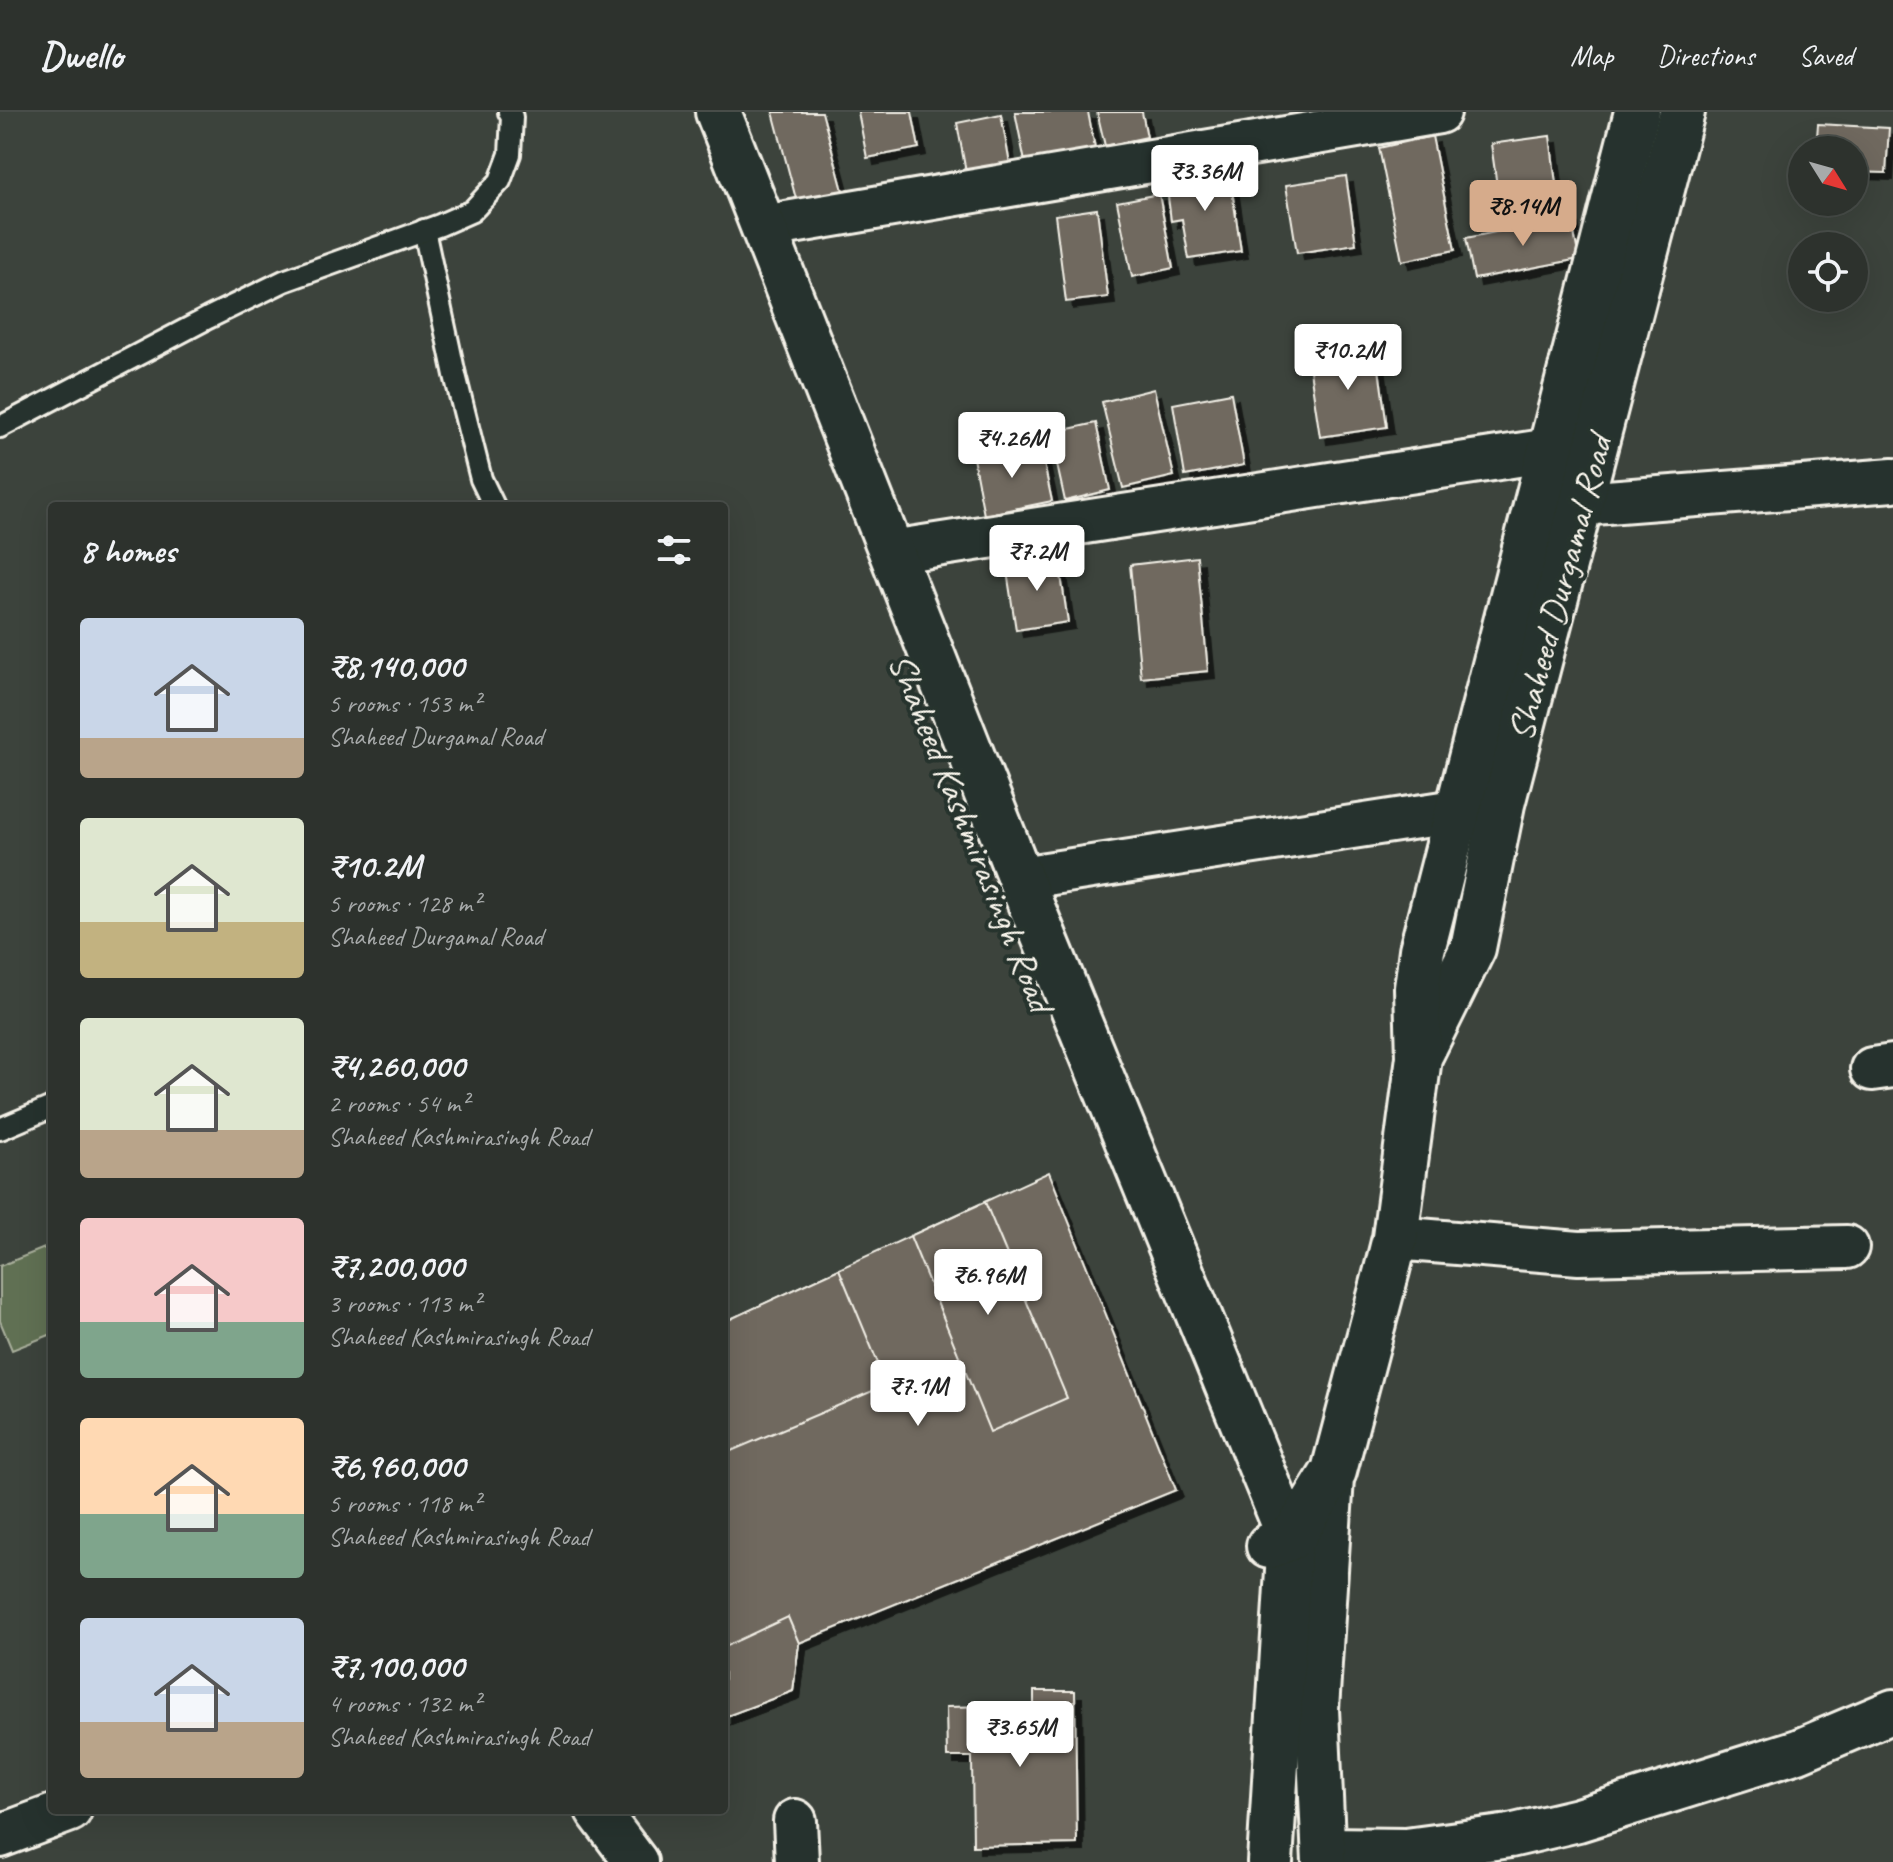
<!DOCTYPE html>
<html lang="en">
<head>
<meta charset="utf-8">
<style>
	:root { --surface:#2d322d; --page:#353a35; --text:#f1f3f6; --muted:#a7aaaa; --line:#484d49; --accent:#d6ab8b }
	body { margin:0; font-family:Caveat,sans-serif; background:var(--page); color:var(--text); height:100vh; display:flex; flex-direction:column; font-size:30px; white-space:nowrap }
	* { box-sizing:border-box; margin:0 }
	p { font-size:26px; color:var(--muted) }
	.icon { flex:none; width:44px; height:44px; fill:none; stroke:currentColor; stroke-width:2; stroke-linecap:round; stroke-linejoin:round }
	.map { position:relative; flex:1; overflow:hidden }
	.drawer { position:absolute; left:48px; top:390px; width:680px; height:1312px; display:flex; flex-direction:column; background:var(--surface); border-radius:8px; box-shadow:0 8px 32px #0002,0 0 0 2px var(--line) }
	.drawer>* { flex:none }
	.needle { width:52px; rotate:127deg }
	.fabs { position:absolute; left:1788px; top:24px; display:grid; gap:16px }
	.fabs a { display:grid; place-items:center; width:80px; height:80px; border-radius:50%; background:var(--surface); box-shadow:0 8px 32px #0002,0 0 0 2px var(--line); font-size:40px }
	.price { position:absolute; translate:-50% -68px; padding:0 18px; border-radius:8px; background:#fff; color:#222; font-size:26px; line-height:52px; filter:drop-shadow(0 2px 4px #0008) }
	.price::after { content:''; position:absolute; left:50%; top:48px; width:24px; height:18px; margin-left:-12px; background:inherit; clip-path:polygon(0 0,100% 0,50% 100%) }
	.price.on { background:var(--accent); color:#111 }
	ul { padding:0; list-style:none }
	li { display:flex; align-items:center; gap:24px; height:200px; padding:0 32px }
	li span { display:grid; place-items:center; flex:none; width:224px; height:160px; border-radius:8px; color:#555 }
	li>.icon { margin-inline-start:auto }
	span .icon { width:96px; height:96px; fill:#fffc; stroke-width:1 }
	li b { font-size:34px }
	h2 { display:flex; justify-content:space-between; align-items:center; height:96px; padding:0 32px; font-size:34px }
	header { display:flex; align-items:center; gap:48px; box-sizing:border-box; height:112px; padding:0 40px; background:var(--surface); border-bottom:2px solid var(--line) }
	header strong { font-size:38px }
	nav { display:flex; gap:44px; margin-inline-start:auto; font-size:28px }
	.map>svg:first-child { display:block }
	.green { fill:#617052; stroke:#aab09d; stroke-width:2 }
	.building { fill:#70695f; stroke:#f4f1e8; stroke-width:2; filter:url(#shadow) }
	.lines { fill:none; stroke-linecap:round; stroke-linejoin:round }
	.service-casing { stroke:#f4f1e8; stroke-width:26 }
	.minor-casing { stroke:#f4f1e8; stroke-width:48 }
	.tertiary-casing { stroke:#f4f1e8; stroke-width:50 }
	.service { stroke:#26332d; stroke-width:20 }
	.minor { stroke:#26332d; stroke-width:42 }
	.tertiary { stroke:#26332d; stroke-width:44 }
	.labels { text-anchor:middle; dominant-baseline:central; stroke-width:8; stroke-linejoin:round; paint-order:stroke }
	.street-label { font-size:38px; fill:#f4f1e8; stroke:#26332d }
</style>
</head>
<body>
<header>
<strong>Dwello</strong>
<nav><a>Map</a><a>Directions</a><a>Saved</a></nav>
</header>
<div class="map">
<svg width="1893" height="1750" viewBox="0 0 1893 1750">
	<defs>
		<filter id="shadow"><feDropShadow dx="7" dy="7" stdDeviation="0" flood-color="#0009"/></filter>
	</defs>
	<rect width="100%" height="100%" fill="#3c433c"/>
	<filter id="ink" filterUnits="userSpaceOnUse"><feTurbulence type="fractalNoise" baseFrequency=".0125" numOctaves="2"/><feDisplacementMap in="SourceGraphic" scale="16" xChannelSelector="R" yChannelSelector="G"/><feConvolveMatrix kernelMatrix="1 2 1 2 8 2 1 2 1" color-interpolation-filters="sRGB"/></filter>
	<g filter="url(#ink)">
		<!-- green -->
		<polygon class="green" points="52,1133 52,1222 12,1238 0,1209 0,1154"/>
		<!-- building -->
		<g class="building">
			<polygon points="773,0 822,0 846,90 800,102"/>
			<polygon points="858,0 912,0 919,36 867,46"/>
			<polygon points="1015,0 1088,0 1096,41 1026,55"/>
			<polygon points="1097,0 1142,0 1147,25 1105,34"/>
			<polygon points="1001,2 1011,58 967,66 957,11"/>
			<polygon points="1818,12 1889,16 1886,61 1854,60 1854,38 1816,38"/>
			<polygon points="1432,24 1455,138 1402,149 1379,36"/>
			<polygon points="1550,24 1557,80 1499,88 1491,32"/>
			<polygon points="1229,58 1241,139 1189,147 1182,107 1171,109 1166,68"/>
			<polygon points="1346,64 1356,132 1297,141 1286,73"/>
			<polygon points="1159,82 1173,156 1132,165 1117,90"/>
			<polygon points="1097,97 1108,185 1066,190 1055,103"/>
			<polygon points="1571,105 1579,147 1474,167 1466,126"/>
			<polygon points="1376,235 1387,315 1320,325 1308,245"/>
			<polygon points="1154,277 1174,364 1123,376 1102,290"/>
			<polygon points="1231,281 1244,353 1185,364 1173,292"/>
			<polygon points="1096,311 1110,378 1065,389 1050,321"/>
			<polygon points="1040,333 1052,389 984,403 973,346"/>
			<polygon points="1058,444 1068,510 1016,518 1006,453"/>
			<polygon points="1197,445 1208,559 1141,566 1130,453"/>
			<polygon points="1049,1060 1176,1378 799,1531 793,1579 724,1605 724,1210"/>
			<polygon points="985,1090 1067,1286 990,1320 910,1124"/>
			<polygon points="839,1157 887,1273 724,1342 724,1210"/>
			<polygon points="788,1505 799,1531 793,1579 724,1605 724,1535"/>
			<polygon points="1034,1579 1075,1579 1077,1732 973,1734 972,1645 947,1645 946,1595 1034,1593"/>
		</g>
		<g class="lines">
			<!-- service casing -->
			<g class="service-casing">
				<g id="service">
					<polyline points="424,118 455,263 481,367 494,394"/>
					<polyline points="0,315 208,206 284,169 440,113 472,99 500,69 510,42 512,5 509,0"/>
					<polyline points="0,1017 52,995"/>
				</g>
			</g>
			<!-- minor casing -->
			<g class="minor-casing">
				<g id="minor">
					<polyline points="763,115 1439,0"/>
					<polyline points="1581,392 1893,368"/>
					<polyline points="891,440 1582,333"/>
					<polyline points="1020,766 1489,694"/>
					<polyline points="1872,957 1893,954"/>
					<polyline points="1395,1126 1579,1141 1847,1135"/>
					<polyline points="597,1698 636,1750"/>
					<polyline points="795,1709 797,1750"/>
					<polyline points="0,1724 70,1698"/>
					<polyline points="1324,1737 1406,1738 1510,1724 1578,1708 1798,1639 1893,1599"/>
					<polyline points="1324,1750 1317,1597 1332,1366"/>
				</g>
			</g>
			<!-- tertiary casing -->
			<g class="tertiary-casing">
				<g id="tertiary">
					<polyline points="718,0 1020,766 1290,1426 1270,1750"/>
					<polyline points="1422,939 1473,836 1502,692 1682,0"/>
					<polyline points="1269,1434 1290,1426 1297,1419 1334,1359 1387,1158 1395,1126 1419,945 1417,876 1422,838 1637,0"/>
				</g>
			</g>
			<!-- service -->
			<use href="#service" class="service"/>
			<!-- minor -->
			<use href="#minor" class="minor"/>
			<!-- tertiary -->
			<use href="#tertiary" class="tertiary"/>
		</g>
	</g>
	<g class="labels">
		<!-- street labels -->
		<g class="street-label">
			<text transform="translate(1559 476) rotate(-75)">Shaheed Durgamal Road</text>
			<text transform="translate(972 720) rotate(68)">Shaheed Kashmirasingh Road</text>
		</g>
	</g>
</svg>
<div class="fabs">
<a><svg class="needle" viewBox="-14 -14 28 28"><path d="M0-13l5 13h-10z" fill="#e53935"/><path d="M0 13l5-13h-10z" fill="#a7aaaa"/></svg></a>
<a><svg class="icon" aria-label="locate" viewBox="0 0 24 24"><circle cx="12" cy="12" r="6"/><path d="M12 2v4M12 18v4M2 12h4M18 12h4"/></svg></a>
</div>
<b class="price" style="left:1205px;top:101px">₹3.36M</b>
<b class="price on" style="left:1523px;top:136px">₹8.14M</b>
<b class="price" style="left:1348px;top:280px">₹10.2M</b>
<b class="price" style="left:1012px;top:368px">₹4.26M</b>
<b class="price" style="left:1037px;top:481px">₹7.2M</b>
<b class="price" style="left:988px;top:1205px">₹6.96M</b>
<b class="price" style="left:918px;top:1316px">₹7.1M</b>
<b class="price" style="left:1020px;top:1657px">₹3.65M</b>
<section class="drawer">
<h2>8 homes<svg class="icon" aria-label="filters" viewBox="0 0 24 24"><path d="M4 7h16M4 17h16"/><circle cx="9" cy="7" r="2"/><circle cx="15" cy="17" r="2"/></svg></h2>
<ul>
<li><span style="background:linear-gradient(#c9d6e8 75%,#b9a48a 0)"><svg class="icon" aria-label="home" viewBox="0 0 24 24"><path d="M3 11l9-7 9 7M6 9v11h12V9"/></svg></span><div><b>₹8,140,000</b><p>5 rooms · 153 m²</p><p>Shaheed Durgamal Road</p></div></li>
<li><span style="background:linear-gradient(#dfe7d0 65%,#c2b280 0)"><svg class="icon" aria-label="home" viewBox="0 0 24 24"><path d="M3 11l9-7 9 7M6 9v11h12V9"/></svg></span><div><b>₹10.2M</b><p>5 rooms · 128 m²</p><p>Shaheed Durgamal Road</p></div></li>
<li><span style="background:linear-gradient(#dfe7d0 70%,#b9a48a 0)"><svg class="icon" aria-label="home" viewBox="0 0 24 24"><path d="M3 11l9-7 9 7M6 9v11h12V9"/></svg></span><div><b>₹4,260,000</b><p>2 rooms · 54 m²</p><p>Shaheed Kashmirasingh Road</p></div></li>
<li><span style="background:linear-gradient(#f6c9c9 65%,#7fa58c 0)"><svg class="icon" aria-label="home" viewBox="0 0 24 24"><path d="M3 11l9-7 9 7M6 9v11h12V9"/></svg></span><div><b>₹7,200,000</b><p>3 rooms · 113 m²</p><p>Shaheed Kashmirasingh Road</p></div></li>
<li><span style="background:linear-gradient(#ffd9b3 60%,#7fa58c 0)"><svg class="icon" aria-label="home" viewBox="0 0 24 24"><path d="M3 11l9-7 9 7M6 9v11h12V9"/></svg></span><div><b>₹6,960,000</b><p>5 rooms · 118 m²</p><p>Shaheed Kashmirasingh Road</p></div></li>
<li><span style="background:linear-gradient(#c9d6e8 65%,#b9a48a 0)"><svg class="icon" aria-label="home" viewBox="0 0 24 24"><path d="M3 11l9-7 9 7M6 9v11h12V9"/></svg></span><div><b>₹7,100,000</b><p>4 rooms · 132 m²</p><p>Shaheed Kashmirasingh Road</p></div></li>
</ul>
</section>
</div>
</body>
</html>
